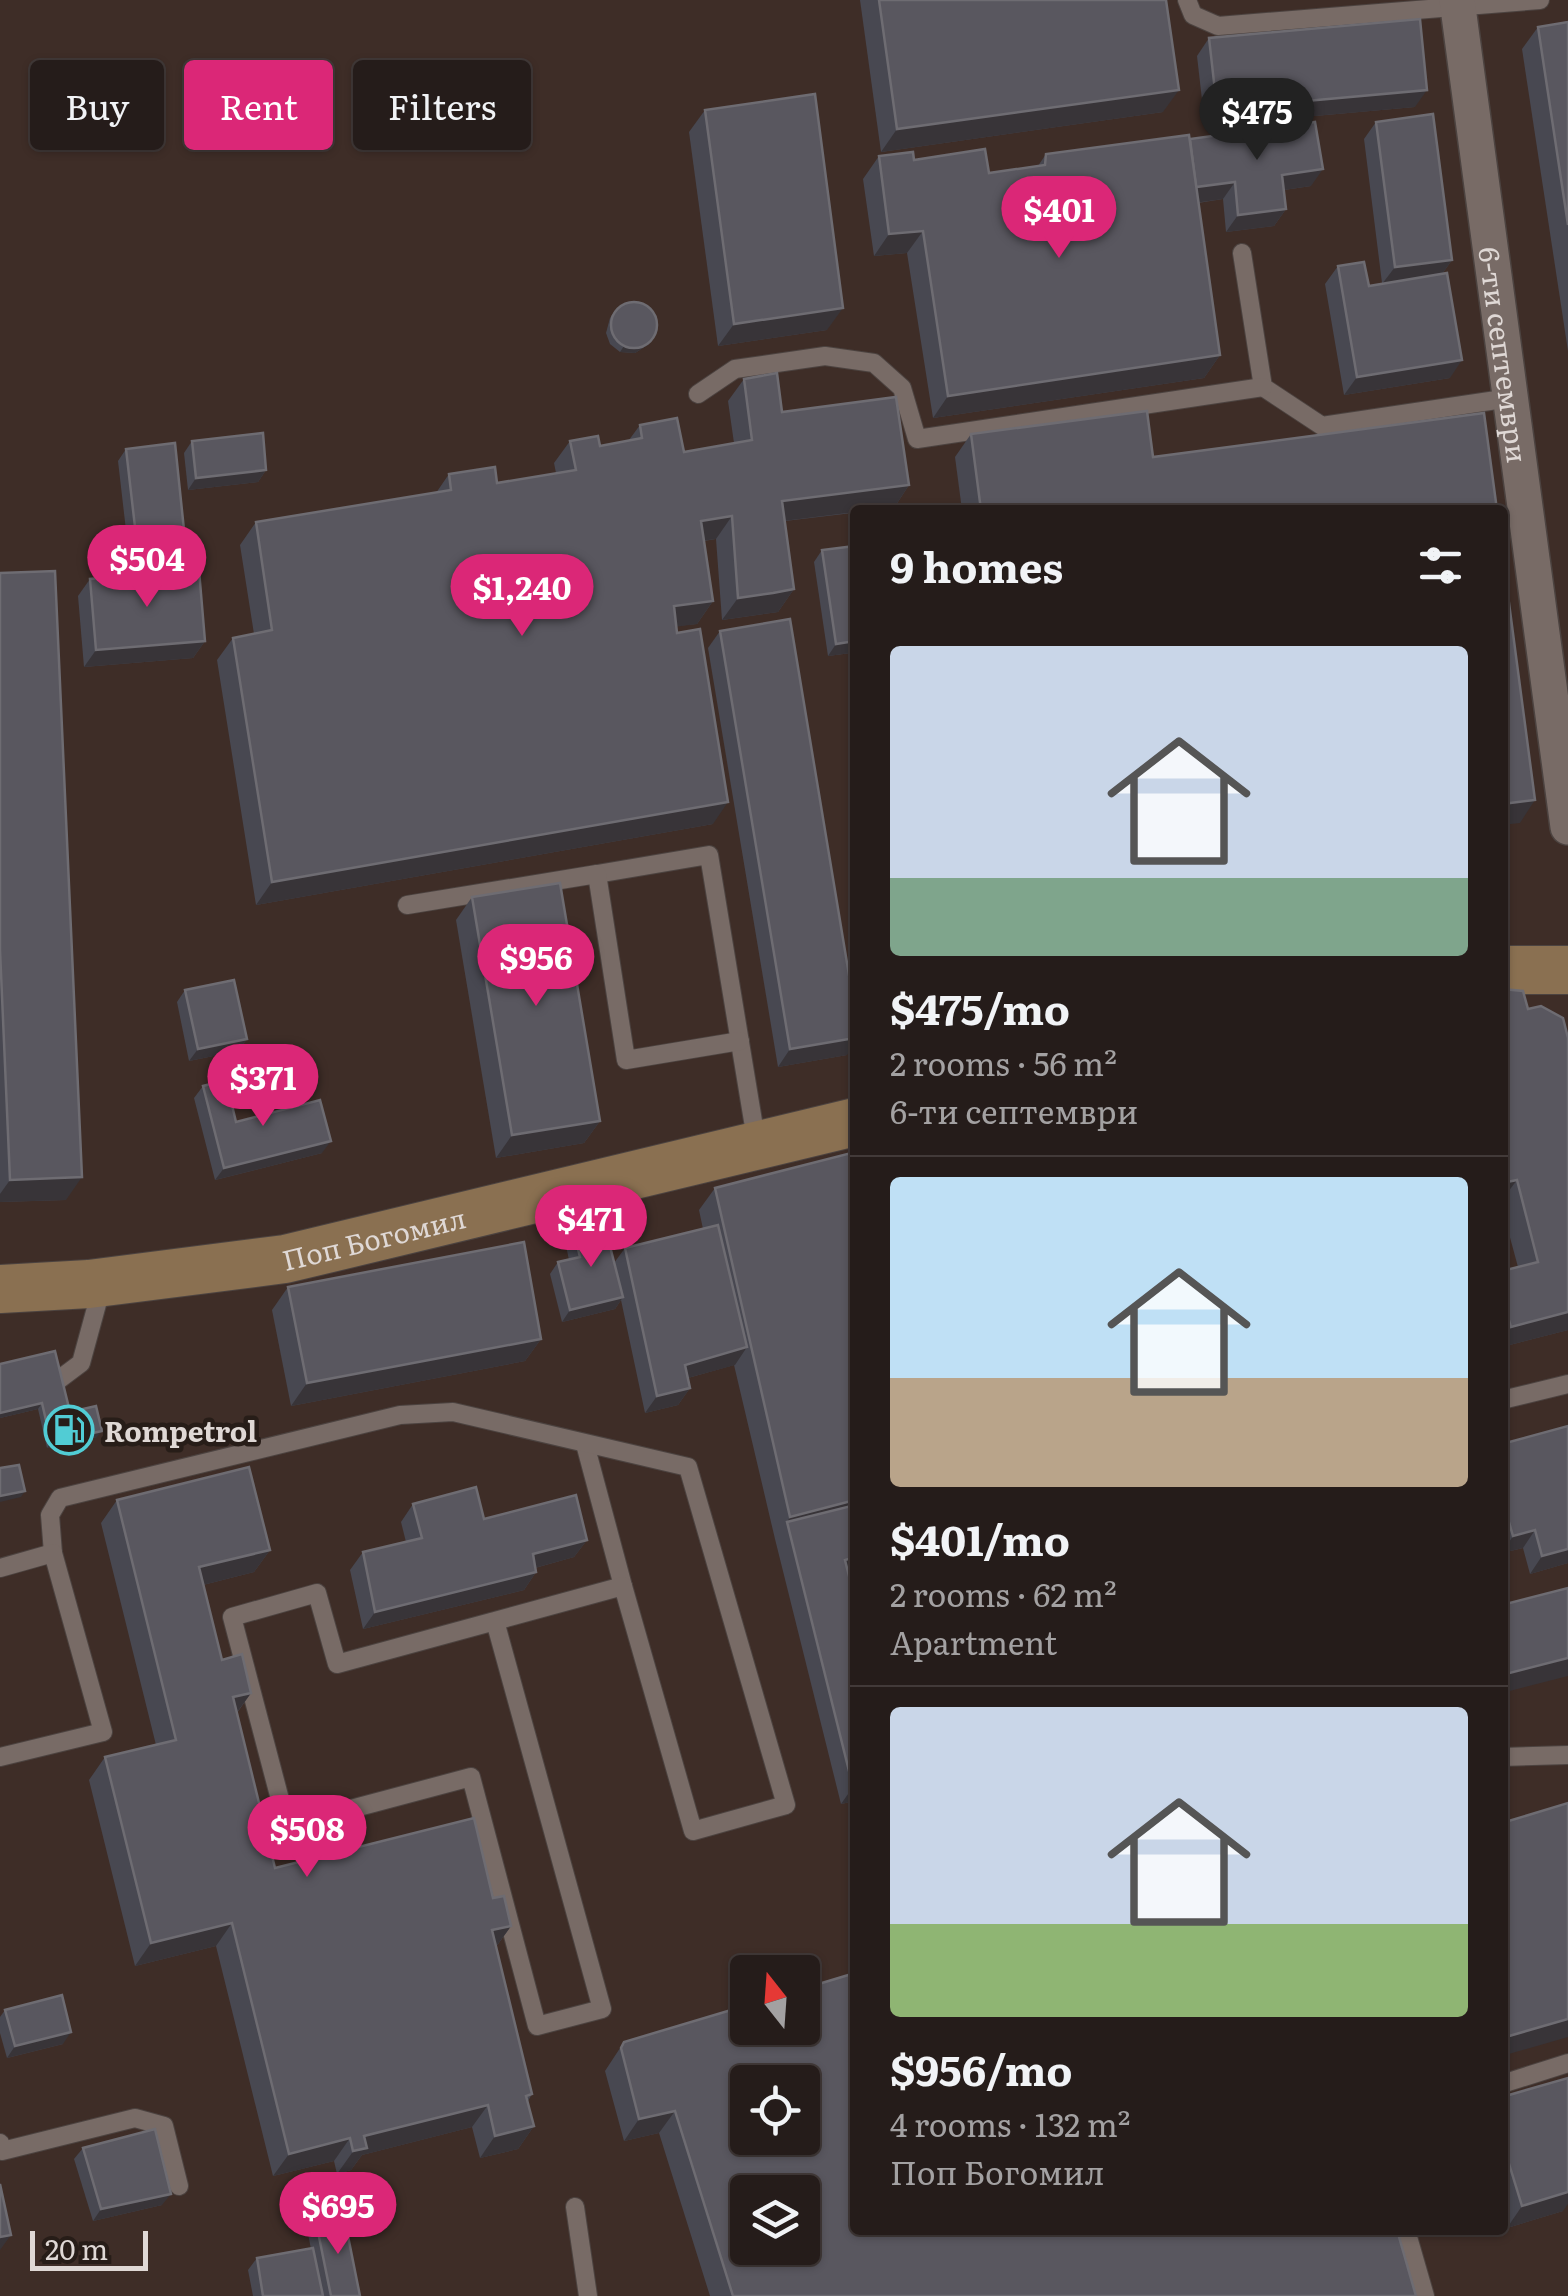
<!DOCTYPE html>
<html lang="en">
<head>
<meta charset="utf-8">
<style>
	:root { --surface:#251c1a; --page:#312927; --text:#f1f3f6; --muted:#a3a1a2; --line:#423a39; --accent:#db2777 }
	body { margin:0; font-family:Literata,serif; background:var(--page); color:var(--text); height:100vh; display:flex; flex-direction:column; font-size:38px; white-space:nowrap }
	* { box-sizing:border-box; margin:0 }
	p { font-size:32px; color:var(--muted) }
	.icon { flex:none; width:55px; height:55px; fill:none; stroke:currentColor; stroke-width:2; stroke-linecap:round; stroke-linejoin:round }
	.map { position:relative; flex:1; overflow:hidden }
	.details { position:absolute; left:850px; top:505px; width:658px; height:1730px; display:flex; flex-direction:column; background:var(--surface); border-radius:10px; box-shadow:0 2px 8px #0004,0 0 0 2px var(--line) }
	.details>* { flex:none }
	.top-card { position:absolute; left:30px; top:60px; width:670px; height:90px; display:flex; gap:20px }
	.needle { width:65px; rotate:343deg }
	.fabs { position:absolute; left:730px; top:1955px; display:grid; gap:20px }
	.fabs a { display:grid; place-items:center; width:90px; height:90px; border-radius:10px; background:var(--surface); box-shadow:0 2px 8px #0004,0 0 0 2px var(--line); font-size:50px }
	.scale { position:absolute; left:30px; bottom:25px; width:118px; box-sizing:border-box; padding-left:10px; border:5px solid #dfd8d5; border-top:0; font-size:28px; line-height:35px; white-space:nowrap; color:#dfd8d5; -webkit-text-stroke:8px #271d18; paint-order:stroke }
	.price { position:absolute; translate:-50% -85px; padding:0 22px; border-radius:35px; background:var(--accent); color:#fff; font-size:32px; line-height:65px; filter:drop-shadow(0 2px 5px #0008) }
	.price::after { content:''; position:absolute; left:50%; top:60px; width:30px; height:22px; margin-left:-15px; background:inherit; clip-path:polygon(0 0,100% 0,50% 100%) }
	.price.active { background:#222; color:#fff }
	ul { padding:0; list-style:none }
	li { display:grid; align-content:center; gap:20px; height:530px; padding:0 40px }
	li+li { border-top:2px solid var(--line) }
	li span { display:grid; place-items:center; height:310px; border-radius:10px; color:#555 }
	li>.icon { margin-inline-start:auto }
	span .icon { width:180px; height:180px; fill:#fffc; stroke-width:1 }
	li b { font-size:42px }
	h2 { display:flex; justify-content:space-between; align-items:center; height:120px; padding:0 40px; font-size:42px }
	.chip { padding:0 35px; border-radius:10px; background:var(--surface); box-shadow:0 2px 8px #0004,0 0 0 2px var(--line); font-size:35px; line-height:90px }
	.chip.active { background:var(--accent); color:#fff }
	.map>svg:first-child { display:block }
	.built { fill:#3e2d27; fill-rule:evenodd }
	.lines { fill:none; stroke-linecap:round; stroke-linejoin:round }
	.lane-casing { stroke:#4c4340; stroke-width:20 }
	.street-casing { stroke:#4c4340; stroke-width:38 }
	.secondary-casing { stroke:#4c4340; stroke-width:50 }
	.lane { stroke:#786b66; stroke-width:18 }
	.street { stroke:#786b66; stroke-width:35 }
	.secondary { stroke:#8a7051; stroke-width:48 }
	.wall { fill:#484851 }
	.shaded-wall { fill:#383438 }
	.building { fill:#59575f; stroke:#6e6c72; stroke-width:2.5; fill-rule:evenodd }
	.labels { text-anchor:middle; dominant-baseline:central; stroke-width:9; stroke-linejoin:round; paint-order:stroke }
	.street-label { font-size:28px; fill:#dfd8d5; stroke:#271d18 }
	.poi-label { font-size:28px; font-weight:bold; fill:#dfd8d5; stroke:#271d18; text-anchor:start }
</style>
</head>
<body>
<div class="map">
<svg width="1568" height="2296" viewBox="0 0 1568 2296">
	<rect width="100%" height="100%" fill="#312622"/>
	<!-- built -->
	<path class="built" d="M0 0H1568V2296H0ZM855 510H1502V2230H855ZM748 1972H802V2028H748ZM748 2082H802V2138H748ZM748 2192H802V2248H748Z"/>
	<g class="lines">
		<!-- lane casing -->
		<g class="lane-casing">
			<g id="lane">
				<polyline points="1187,0 1193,15 1218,26 1540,0"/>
				<polyline points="1242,253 1263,387 1322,426 1510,398"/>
				<polyline points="698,394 735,369 825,356 874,363 902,388 917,439 1263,387"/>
				<polyline points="597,874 709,855 757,1145"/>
				<polyline points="407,905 597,874 626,1060 740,1041"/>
				<polyline points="57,1381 81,1363 102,1286"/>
				<polyline points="1502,1400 1568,1384"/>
				<polyline points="585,1444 623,1586"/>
				<polyline points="53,1553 50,1515 60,1498 400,1415 453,1412 688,1467 786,1805 693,1831 623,1586 495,1621 602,2009 537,2026 471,1777 287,1826 232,1617 317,1593 337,1664 495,1621"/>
				<polyline points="0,1568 53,1553 103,1732 0,1757"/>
				<polyline points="1502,1757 1568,1755"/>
				<polyline points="1502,2084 1568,2063"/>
				<polyline points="0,2143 2,2151 135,2118 164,2126 179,2186"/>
				<polyline points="575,2207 588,2296"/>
				<polyline points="1406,2230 1425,2296"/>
			</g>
		</g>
		<!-- street casing -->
		<g class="street-casing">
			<g id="street">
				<path id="s1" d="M1457 0 1568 827"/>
			</g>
		</g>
		<!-- secondary casing -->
		<g class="secondary-casing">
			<g id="secondary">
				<polyline points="1502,970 1568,970"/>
				<path id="s2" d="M0 1289 89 1284 285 1259 855 1122"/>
			</g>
		</g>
		<!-- lane -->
		<use href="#lane" class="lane"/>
		<!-- street -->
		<use href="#street" class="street"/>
		<!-- secondary -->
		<use href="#secondary" class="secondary"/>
	</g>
	<!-- wall -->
	<g class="wall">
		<polygon points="860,0 1166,0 1163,112 881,152"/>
		<polygon points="1568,22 1568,351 1522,49 1538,27"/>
		<polygon points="1209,38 1415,107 1205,126 1197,56"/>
		<polygon points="705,110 827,330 718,346 689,132"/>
		<polygon points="1376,122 1452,260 1442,274 1450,378 1344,395 1325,284 1338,266 1369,286 1382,283 1364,139"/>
		<polygon points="1190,139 1311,186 1284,190 1286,209 1274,226 1226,232 1223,199 1198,203 1220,355 1204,378 933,418 907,253 874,256 863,179 879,156 914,160 989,173 1038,166 1046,154"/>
		<polygon points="614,312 649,344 635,353 620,352 610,344 606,333 610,318"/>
		<polygon points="744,379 782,412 909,485 894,508 785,521 794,589 778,612 722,620 716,539 704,541 713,601 697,624 676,626 713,824 256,905 217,660 233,638 254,634 240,545 256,522 436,493 449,474 497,483 556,473 554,463 570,441 600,446 629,440 640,425 684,452 734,443 728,401"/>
		<polygon points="971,434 1153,457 1497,510 962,510 955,457"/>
		<polygon points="192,441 266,470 258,482 188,490 184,453"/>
		<polygon points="126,449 184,530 177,540 169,561 130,565 118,461"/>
		<polygon points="855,546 855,648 851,653 828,656 814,562 822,550"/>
		<polygon points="0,573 66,1200 0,1202"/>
		<polygon points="90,579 205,641 193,658 84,667 78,596"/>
		<polygon points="720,631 847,1055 778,1067 708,648"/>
		<polygon points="472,897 600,1121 584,1143 496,1158 456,920"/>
		<polygon points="1502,989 1568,1330 1502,1347 1502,1271 1518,1267 1502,1208"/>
		<polygon points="185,990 247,1039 238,1051 189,1061 177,1002"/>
		<polygon points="203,1086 236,1122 322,1153 215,1180 194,1098"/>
		<polygon points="855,1152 855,1572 848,1573 855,1600 855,1801 841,1804 775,1539 734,1365 688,1378 690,1388 678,1405 645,1413 621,1300 615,1309 562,1322 550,1274 558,1262 569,1260 565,1241 573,1229 614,1263 625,1248 703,1229 699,1210 715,1188"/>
		<polygon points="288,1287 541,1339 525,1361 291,1406 272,1310"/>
		<polygon points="0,1364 70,1412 97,1437 47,1448 38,1409 0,1418"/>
		<polygon points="1568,1426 1568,1563 1530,1574 1523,1548 1502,1553 1502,1444"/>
		<polygon points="117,1500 270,1550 254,1572 203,1585 222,1660 251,1693 237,1713 275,1868 493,1898 511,1926 496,1947 532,2094 528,2101 534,2126 518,2149 480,2158 472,2127 362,2155 351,2170 337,2174 334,2161 273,2176 216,1946 135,1966 89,1780 105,1757 156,1745 101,1523"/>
		<polygon points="413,1504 484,1519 587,1540 574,1557 535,1568 536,1572 524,1590 363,1629 350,1570 363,1552 406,1542 401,1522"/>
		<polygon points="5,2010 63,2044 7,2058 0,2033 0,2017"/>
		<polygon points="624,2042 1416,2296 710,2296 659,2133 624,2141 605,2071"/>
		<polygon points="1502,2097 1563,2211 1507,2228 1502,2215"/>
		<polygon points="83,2148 162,2205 93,2221 74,2159"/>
		<polygon points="316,2222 360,2296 253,2296 248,2270 257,2258 311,2249 308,2234"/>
	</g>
	<!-- shaded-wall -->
	<g class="shaded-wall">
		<polygon points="1179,90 1163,112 881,152 897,129"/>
		<polygon points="1427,90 1415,107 1205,126 1217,109"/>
		<polygon points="1323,169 1311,186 1270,192 1282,175"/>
		<polygon points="1235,182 1223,199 1180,205 1192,188"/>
		<polygon points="1286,209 1274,226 1226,232 1238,215"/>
		<polygon points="923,231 907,253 874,256 889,234"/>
		<polygon points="1452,260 1440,277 1382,284 1395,267"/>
		<polygon points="843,308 827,330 718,346 734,324"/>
		<polygon points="653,338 649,344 635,353 620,352 624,346"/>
		<polygon points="1220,355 1204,378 933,418 948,396"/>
		<polygon points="1462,360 1450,378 1344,395 1357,377"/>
		<polygon points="266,470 258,482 188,490 196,478"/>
		<polygon points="909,485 894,508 855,510 855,512 767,523 782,501"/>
		<polygon points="732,516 716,539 685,543 701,521"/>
		<polygon points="178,549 169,561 130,565 138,553"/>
		<polygon points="794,589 778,612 722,620 738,598"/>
		<polygon points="713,601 697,624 658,629 674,606"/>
		<polygon points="205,641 193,658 84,667 96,650"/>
		<polygon points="855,641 855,648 851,653 828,656 836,644"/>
		<polygon points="1535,800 1520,823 1502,825 1502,804"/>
		<polygon points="728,802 713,824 256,905 272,882"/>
		<polygon points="855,1038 855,1044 847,1055 778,1067 790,1049"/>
		<polygon points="247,1039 238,1051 189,1061 198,1049"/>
		<polygon points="600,1121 584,1143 496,1158 512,1135"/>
		<polygon points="331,1141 322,1153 215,1180 224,1168"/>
		<polygon points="82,1177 66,1200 0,1202 0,1194 10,1180"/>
		<polygon points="1517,1180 1502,1200 1502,1183"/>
		<polygon points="623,1297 615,1309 562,1322 570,1310"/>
		<polygon points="1568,1312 1568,1330 1502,1347 1502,1339 1511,1327"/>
		<polygon points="541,1339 525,1361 291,1406 307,1383"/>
		<polygon points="747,1347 735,1365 673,1382 685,1365"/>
		<polygon points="690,1388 678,1405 645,1413 657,1396"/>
		<polygon points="42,1403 38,1409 0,1418 0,1413"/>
		<polygon points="102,1431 97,1437 47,1448 51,1442"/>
		<polygon points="25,1491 21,1497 0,1502 0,1496"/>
		<polygon points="855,1500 855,1519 787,1522 790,1517"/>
		<polygon points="1535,1530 1523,1548 1502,1553 1513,1536"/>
		<polygon points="587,1540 574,1557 520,1572 533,1554"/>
		<polygon points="1568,1549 1568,1563 1530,1574 1542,1556"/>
		<polygon points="270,1550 254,1572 183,1590 199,1567"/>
		<polygon points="855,1557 855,1572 833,1577 845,1560"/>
		<polygon points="536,1572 524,1590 363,1629 375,1612"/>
		<polygon points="1568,1658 1568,1676 1502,1693 1502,1675"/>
		<polygon points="251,1693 235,1715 233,1697"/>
		<polygon points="855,1786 855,1801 841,1804 853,1787"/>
		<polygon points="232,1923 216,1946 135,1966 151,1943"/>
		<polygon points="511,1926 495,1948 492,1930"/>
		<polygon points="1568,2019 1568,2037 1502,2056 1502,2038"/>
		<polygon points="71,2032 63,2044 7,2058 15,2046"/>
		<polygon points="488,2105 472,2127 362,2155 351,2170 337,2174 364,2136"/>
		<polygon points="675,2111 659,2133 624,2141 639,2119"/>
		<polygon points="534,2126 518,2149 480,2158 495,2136"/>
		<polygon points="350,2138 334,2161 273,2176 289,2154"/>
		<polygon points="1568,2192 1568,2204 1563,2211 1507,2228 1522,2206"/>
		<polygon points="171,2194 162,2205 93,2221 101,2209"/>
		<polygon points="11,2235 0,2250 0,2237"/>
	</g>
	<!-- building -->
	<g class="building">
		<polygon points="879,0 1166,0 1179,90 897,129"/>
		<polygon points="1420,19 1427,90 1217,109 1209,38"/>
		<polygon points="1568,22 1568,225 1538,27"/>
		<polygon points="815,94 843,308 734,324 705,110"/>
		<polygon points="1433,114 1452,260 1395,267 1376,122"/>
		<polygon points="1315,122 1323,169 1282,175 1286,209 1238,215 1235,182 1196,187 1190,139"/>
		<polygon points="1189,135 1220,355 948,396 923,231 889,234 879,156 913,152 914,160 985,149 989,173 1045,165 1046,154"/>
		<polygon points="1364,262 1369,286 1447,273 1462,360 1357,377 1338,266"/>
		<circle cx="634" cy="325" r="23"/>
		<polygon points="777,373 782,412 896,397 909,485 782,501 794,589 773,593 738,598 732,516 701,521 713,601 674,606 677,633 700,629 728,802 272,882 233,638 272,630 256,522 451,490 449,474 495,467 497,483 576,470 570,441 598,436 600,446 642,438 640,425 677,418 684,452 752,440 744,379"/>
		<polygon points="1147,411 1153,457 1484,413 1497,510 981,510 971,434"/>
		<polygon points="263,433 266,470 196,478 192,441"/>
		<polygon points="175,443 184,530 176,531 178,549 138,553 126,449"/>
		<polygon points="855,546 855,641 836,644 822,550"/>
		<polygon points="1502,550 1535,800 1502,804"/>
		<polygon points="199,570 205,641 96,650 90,579"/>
		<polygon points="55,571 82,1177 10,1180 0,950 0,573"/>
		<polygon points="790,619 855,1011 855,1038 790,1049 720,631"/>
		<polygon points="560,883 600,1121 512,1135 472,897"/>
		<polygon points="234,980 247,1039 198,1049 185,990"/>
		<polygon points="1502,989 1523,991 1528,1009 1541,1006 1563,1018 1568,1038 1568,1312 1511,1327 1502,1297 1502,1271 1538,1262 1517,1180 1502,1183"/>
		<polygon points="226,1080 236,1122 320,1100 331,1141 224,1168 203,1086"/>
		<polygon points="855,1152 855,1500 790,1517 715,1188"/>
		<polygon points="604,1223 623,1297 570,1310 558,1262 580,1257 573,1229"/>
		<polygon points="718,1225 747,1347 685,1365 690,1388 657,1396 625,1248"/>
		<polygon points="524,1242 541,1339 307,1383 288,1287"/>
		<polygon points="55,1351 70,1412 96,1406 102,1431 51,1442 42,1403 0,1413 0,1364"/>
		<polygon points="1568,1426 1568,1549 1542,1556 1535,1530 1513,1536 1502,1498 1502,1444"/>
		<polygon points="19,1465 25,1491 0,1496 0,1468"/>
		<polygon points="249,1467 270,1550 199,1567 222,1660 242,1654 251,1693 233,1697 275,1868 474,1818 493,1898 504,1896 511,1926 492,1930 532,2094 526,2096 534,2126 495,2136 488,2105 364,2136 367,2148 353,2151 350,2138 289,2154 232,1923 151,1943 105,1757 176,1740 117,1500"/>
		<polygon points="476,1487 484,1519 576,1495 587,1540 533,1554 536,1572 375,1612 363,1552 422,1538 413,1504"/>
		<polygon points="855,1505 855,1557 845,1560 855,1600 855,1786 853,1787 787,1522"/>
		<polygon points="1568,1588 1568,1658 1502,1675 1502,1605"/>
		<polygon points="1568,1803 1568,2019 1502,2038 1502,1823"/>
		<path d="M855 1973V2230H1397L1416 2296H733L675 2111 639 2119 621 2048 624 2042 748 2005V2028H802V1989ZM748 2082H802V2138H748ZM748 2192H802V2248H748Z"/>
		<polygon points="62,1995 71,2032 15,2046 5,2010"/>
		<polygon points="1568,2078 1568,2192 1522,2206 1502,2141 1502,2097"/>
		<polygon points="155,2129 171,2194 101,2209 83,2148"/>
		<polygon points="0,2184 11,2235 0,2237"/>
		<polygon points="344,2216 360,2296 331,2296 316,2222"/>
		<polygon points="313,2248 323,2296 263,2296 257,2258"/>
	</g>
	<!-- icons -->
	<defs>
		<g id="fuel-ring" transform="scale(2.5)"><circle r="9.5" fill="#271d18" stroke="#51ccd4" stroke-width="1.5"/><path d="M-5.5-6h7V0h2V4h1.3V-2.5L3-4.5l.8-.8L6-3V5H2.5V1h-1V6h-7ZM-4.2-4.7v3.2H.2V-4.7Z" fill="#51ccd4"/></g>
	</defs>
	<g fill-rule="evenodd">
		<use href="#fuel-ring" x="69" y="1430"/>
	</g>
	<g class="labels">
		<!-- street labels -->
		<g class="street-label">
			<text stroke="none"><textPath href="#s1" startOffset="358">6-ти септември</textPath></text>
			<text stroke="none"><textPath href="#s2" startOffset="378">Поп Богомил</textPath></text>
		</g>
		<!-- poi labels -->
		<g class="poi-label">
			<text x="104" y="1430">Rompetrol</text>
		</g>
	</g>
</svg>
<div class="fabs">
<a><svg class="needle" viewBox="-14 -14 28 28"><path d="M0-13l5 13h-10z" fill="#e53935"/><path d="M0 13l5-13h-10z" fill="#a3a1a2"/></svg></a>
<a><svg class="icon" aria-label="locate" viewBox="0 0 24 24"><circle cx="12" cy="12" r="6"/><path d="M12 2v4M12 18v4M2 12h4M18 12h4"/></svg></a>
<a><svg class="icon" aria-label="layers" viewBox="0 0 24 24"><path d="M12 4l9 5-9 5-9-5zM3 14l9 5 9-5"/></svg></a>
</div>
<div class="scale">20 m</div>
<b class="price active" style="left:1257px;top:163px">$475</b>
<b class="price" style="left:1059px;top:261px">$401</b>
<b class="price" style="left:147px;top:610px">$504</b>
<b class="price" style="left:522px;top:639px">$1,240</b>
<b class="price" style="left:536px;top:1009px">$956</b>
<b class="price" style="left:263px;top:1129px">$371</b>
<b class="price" style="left:591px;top:1270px">$471</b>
<b class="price" style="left:307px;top:1880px">$508</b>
<b class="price" style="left:338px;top:2257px">$695</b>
<div class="top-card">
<a class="chip">Buy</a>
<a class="chip active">Rent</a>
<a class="chip">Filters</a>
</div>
<section class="details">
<h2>9 homes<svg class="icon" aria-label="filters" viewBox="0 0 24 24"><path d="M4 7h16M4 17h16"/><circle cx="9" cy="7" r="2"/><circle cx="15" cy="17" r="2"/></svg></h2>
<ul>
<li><span style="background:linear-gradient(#c9d6e8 75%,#7fa58c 0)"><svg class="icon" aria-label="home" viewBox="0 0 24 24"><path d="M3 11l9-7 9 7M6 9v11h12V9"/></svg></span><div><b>$475/mo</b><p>2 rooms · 56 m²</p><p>6-ти септември</p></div></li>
<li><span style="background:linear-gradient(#bfe0f5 65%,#b9a48a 0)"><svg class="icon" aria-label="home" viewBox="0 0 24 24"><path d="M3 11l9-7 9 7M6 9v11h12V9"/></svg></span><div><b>$401/mo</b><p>2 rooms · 62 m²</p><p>Apartment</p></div></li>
<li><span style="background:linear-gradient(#c9d6e8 70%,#8fb573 0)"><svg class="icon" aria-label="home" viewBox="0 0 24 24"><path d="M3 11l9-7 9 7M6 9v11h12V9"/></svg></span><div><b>$956/mo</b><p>4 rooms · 132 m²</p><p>Поп Богомил</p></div></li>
</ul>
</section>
</div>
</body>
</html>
